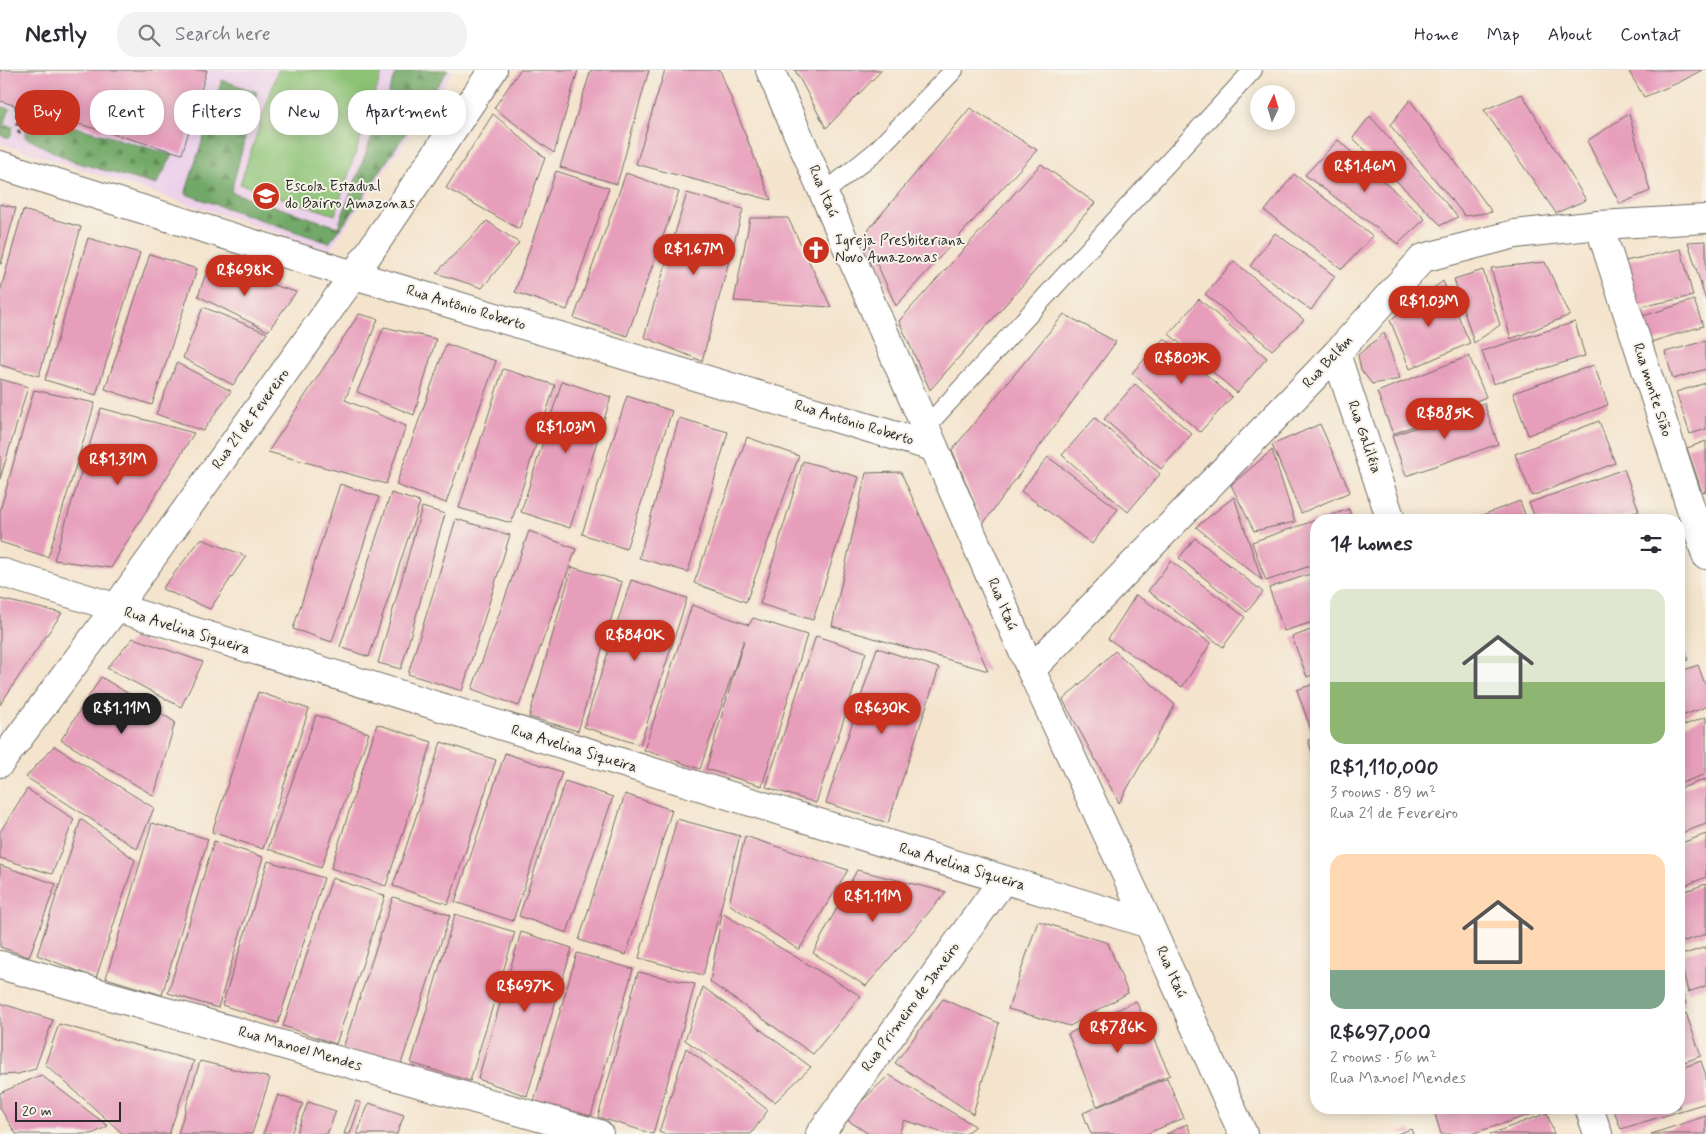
<!DOCTYPE html>
<html lang="en">
<head>
<meta charset="utf-8">
<style>
	:root { --surface:#fff; --page:#f2f2f3; --text:#2b2b33; --muted:#7c7c81; --line:#e1e1e2; --accent:#c8321e }
	body { margin:0; font-family:Mynerve,sans-serif; background:var(--page); color:var(--text); height:100vh; display:flex; flex-direction:column; font-size:19px; white-space:nowrap }
	* { box-sizing:border-box; margin:0 }
	p { font-size:16px; color:var(--muted) }
	.icon { flex:none; width:28px; height:28px; fill:none; stroke:currentColor; stroke-width:2; stroke-linecap:round; stroke-linejoin:round }
	.map { position:relative; flex:1; overflow:hidden }
	.details { position:absolute; left:1310px; top:444px; width:375px; height:600px; display:flex; flex-direction:column; background:var(--surface); border-radius:20px; box-shadow:0 2px 12px #0003 }
	.details>* { flex:none }
	.top-card { position:absolute; left:15px; top:20px; width:475px; height:45px; display:flex; gap:10px }
	.needle { width:32px; rotate:4deg }
	.fabs { position:absolute; left:1250px; top:15px; display:grid; gap:10px }
	.fabs a { display:grid; place-items:center; width:45px; height:45px; border-radius:50%; background:var(--surface); box-shadow:0 2px 12px #0003; font-size:25px }
	.scale { position:absolute; left:15px; bottom:12px; width:106px; box-sizing:border-box; padding-left:5px; border:2px solid #2b2b2b; border-top:0; font-size:14px; line-height:18px; white-space:nowrap; color:#2b2b2b; -webkit-text-stroke:4px #f7f3e8; paint-order:stroke }
	.price { position:absolute; translate:-50% -42px; padding:0 11px; border-radius:18px; background:var(--accent); color:#fff; font-size:16px; line-height:32px; filter:drop-shadow(0 1px 2px #0008) }
	.price::after { content:''; position:absolute; left:50%; top:30px; width:15px; height:11px; margin-left:-8px; background:inherit; clip-path:polygon(0 0,100% 0,50% 100%) }
	.price.selected { background:#222; color:#fff }
	ul { padding:0; list-style:none }
	li { display:grid; align-content:center; gap:10px; height:265px; padding:0 20px }
	li span { display:grid; place-items:center; height:155px; border-radius:15px; color:#555 }
	li>.icon { margin-inline-start:auto }
	span .icon { width:90px; height:90px; fill:#fffc; stroke-width:1 }
	li b { font-size:21px }
	h2 { display:flex; justify-content:space-between; align-items:center; height:60px; padding:0 20px; font-size:21px }
	.tag { padding:0 18px; border-radius:20px; background:var(--surface); box-shadow:0 2px 12px #0003; font-size:18px; line-height:45px }
	.tag.selected { background:var(--accent); color:#fff }
	header { display:flex; align-items:center; gap:30px; box-sizing:border-box; height:70px; padding:0 25px; background:var(--surface); border-bottom:1px solid var(--line) }
	header strong { font-size:24px }
	nav { display:flex; gap:28px; margin-inline-start:auto; font-size:18px }
	.search { width:350px; height:45px; background:var(--page); display:flex; align-items:center; gap:12px; box-sizing:border-box; padding:0 18px; border-radius:20px; color:var(--muted); font-size:19px }
	.map>svg:first-child { display:block }
	.built { fill:#ecd1ea }
	.forest { fill:url(#forest-firs); stroke:#4e6a49 }
	.pitch { fill:#8dc376; stroke:#5c7750 }
	.building { fill:#e79ebb }
	.lines { fill:none; stroke-linecap:round; stroke-linejoin:round }
	.lane-casing { stroke:#716c64; stroke-width:20 }
	.street-casing { stroke:#716c64; stroke-width:30 }
	.secondary-casing { stroke:#716c64; stroke-width:30 }
	.path { stroke:#716c64; stroke-width:3; stroke-dasharray:4 4; stroke-linecap:butt }
	.lane { stroke:#fff; stroke-width:18 }
	.street { stroke:#fff; stroke-width:28 }
	.secondary { stroke:#fff; stroke-width:28 }
	.labels { text-anchor:middle; dominant-baseline:central; stroke-width:4; stroke-linejoin:round; paint-order:stroke }
	.poi-label { font-size:15px; fill:#2b2b2b; stroke:#f7f3e8; text-anchor:start }
	.street-label { font-size:15px; fill:#2b2b2b; stroke:#f7f3e8 }
</style>
</head>
<body>
<header>
<strong>Nestly</strong>
<div class="search"><svg class="icon" aria-label="search" viewBox="0 0 24 24"><circle cx="10" cy="10" r="6"/><path d="M15 15l6 6"/></svg>Search here</div>
<nav><a>Home</a><a>Map</a><a>About</a><a>Contact</a></nav>
</header>
<div class="map">
<svg width="1706" height="1064" viewBox="0 0 1706 1064">
	<defs>
		<pattern id="forest-firs" width="22" height="20" patternUnits="userSpaceOnUse" patternTransform="scale(1.25)"><rect width="22" height="20" fill="#72a967"/><path d="M5 1l3.5 6h-7zM16 11l3.5 6h-7z" fill="#5e8a55"/></pattern>
	</defs>
	<rect width="100%" height="100%" fill="#f7f3e8"/>
	<filter id="ink" filterUnits="userSpaceOnUse"><feTurbulence type="fractalNoise" baseFrequency=".02" numOctaves="2"/><feDisplacementMap in="SourceGraphic" scale="10" xChannelSelector="R" yChannelSelector="G"/><feConvolveMatrix kernelMatrix="1 2 1 2 8 2 1 2 1" color-interpolation-filters="sRGB"/></filter>
	<filter id="wash" filterUnits="userSpaceOnUse"><feTurbulence type="fractalNoise" baseFrequency=".0096" numOctaves="4" result="noise"/><feDisplacementMap in="SourceGraphic" scale="20" xChannelSelector="R" yChannelSelector="G"/><feGaussianBlur stdDeviation="1.12" result="paint"/><feColorMatrix in="noise" values="0 0 0 0 0 0 0 0 0 0 0 0 0 0 0 0 0 1.4 0 .05"/><feComposite in="paint" operator="in"/></filter>
	<g filter="url(#wash)">
		<rect width="100%" height="100%" fill="#f4e4cd"/>
		<!-- built -->
		<polygon class="built" points="0,0 454,0 330,180 0,73"/>
		<!-- forest -->
		<g class="forest">
			<polygon points="397,0 448,0 348,149 329,173 185,124 222,10 257,22 231,122 338,157"/>
			<polygon points="0,36 10,39 4,55 13,57 10,68 0,65"/>
			<polygon points="28,43 173,85 156,115 71,91 25,67"/>
		</g>
		<!-- pitch -->
		<polygon class="pitch" points="278,0 383,0 335,145 240,114"/>
		<g id="blocks">
			<!-- building -->
			<g class="building">
				<polygon points="0,0 207,0 182,84 0,31"/>
				<polygon points="520,0 578,0 554,83 494,38"/>
				<polygon points="591,0 649,0 617,114 560,97"/>
				<polygon points="665,0 720,0 771,130 636,94"/>
				<polygon points="795,0 882,0 826,58"/>
				<polygon points="1628,0 1702,0 1680,12 1644,27"/>
				<polygon points="1522,24 1586,130 1556,143 1484,40"/>
				<polygon points="1410,30 1492,142 1465,146 1390,55"/>
				<polygon points="970,38 1037,80 896,236 864,165"/>
				<polygon points="493,44 545,88 519,159 446,118"/>
				<polygon points="1629,44 1650,121 1620,134 1587,71"/>
				<polygon points="1370,46 1458,147 1441,155 1353,68"/>
				<polygon points="1338,70 1425,149 1398,174 1305,105"/>
				<polygon points="1041,94 1095,133 930,320 899,251"/>
				<polygon points="556,101 609,118 567,240 515,222"/>
				<polygon points="626,103 679,122 627,266 574,248"/>
				<polygon points="1294,104 1373,166 1342,199 1265,141"/>
				<polygon points="687,123 743,139 702,291 644,267"/>
				<polygon points="0,134 16,138 1,194 0,194"/>
				<polygon points="23,140 81,157 39,306 0,295 0,222"/>
				<polygon points="750,148 788,148 831,237 734,231"/>
				<polygon points="487,151 519,173 482,218 436,203"/>
				<polygon points="1275,163 1335,206 1311,240 1250,196"/>
				<polygon points="88,168 140,183 96,325 45,310"/>
				<polygon points="1706,171 1706,231 1688,172"/>
				<polygon points="1681,179 1693,226 1639,237 1625,191"/>
				<polygon points="150,184 197,199 152,335 105,319"/>
				<polygon points="1234,191 1304,250 1272,280 1205,224"/>
				<polygon points="1545,192 1570,245 1511,269 1491,198"/>
				<polygon points="209,195 296,222 268,261 198,226"/>
				<polygon points="1483,200 1500,255 1474,273 1454,209"/>
				<polygon points="1443,211 1470,273 1410,299 1390,250"/>
				<polygon points="1199,229 1267,288 1237,323 1169,264"/>
				<polygon points="1694,230 1703,256 1651,272 1643,246"/>
				<polygon points="203,237 267,263 233,315 183,288"/>
				<polygon points="359,244 378,249 345,330 406,356 386,414 268,382"/>
				<polygon points="1064,244 1116,272 983,454 952,380"/>
				<polygon points="1575,252 1585,286 1493,314 1482,281"/>
				<polygon points="384,257 436,269 414,345 357,322"/>
				<polygon points="1384,263 1400,309 1372,314 1361,300 1358,285"/>
				<polygon points="1164,268 1232,327 1200,362 1132,303"/>
				<polygon points="1706,271 1706,299 1673,309 1665,282"/>
				<polygon points="446,274 496,291 446,433 396,415"/>
				<polygon points="1469,286 1486,327 1393,364 1377,322"/>
				<polygon points="177,293 231,321 203,361 156,344"/>
				<polygon points="1594,295 1608,335 1528,365 1513,323"/>
				<polygon points="503,299 555,315 511,453 459,438"/>
				<polygon points="0,309 28,317 0,409"/>
				<polygon points="562,311 611,327 570,458 521,442"/>
				<polygon points="1706,313 1706,359 1690,364 1676,322"/>
				<polygon points="1135,314 1192,364 1161,399 1104,349"/>
				<polygon points="34,320 95,333 48,487 0,472 0,441"/>
				<polygon points="627,326 672,341 626,479 582,464"/>
				<polygon points="1484,333 1498,374 1406,406 1392,366"/>
				<polygon points="101,338 194,363 111,498 54,490"/>
				<polygon points="679,348 728,362 688,502 639,488"/>
				<polygon points="1095,348 1160,404 1128,442 1062,385"/>
				<polygon points="1599,351 1615,393 1532,426 1515,384"/>
				<polygon points="1320,354 1350,422 1301,443 1272,375"/>
				<polygon points="747,367 799,386 746,532 694,513"/>
				<polygon points="1706,371 1706,421 1702,422 1687,378"/>
				<polygon points="1272,380 1295,452 1254,461 1231,415"/>
				<polygon points="1048,387 1118,439 1092,474 1021,421"/>
				<polygon points="803,391 859,407 813,550 760,534"/>
				<polygon points="1624,399 1639,441 1614,450 1536,450 1529,433"/>
				<polygon points="901,402 988,601 832,556 866,403"/>
				<polygon points="340,414 379,427 332,572 293,559"/>
				<polygon points="391,423 420,432 369,587 340,577"/>
				<polygon points="1234,427 1262,510 1196,457"/>
				<polygon points="1520,431 1527,450 1469,450"/>
				<polygon points="422,437 445,444 401,599 378,593"/>
				<polygon points="1349,439 1352,450 1317,450"/>
				<polygon points="456,449 510,465 462,621 408,604"/>
				<polygon points="1316,450 1316,494 1266,511 1252,472"/>
				<polygon points="529,461 576,479 519,636 472,619"/>
				<polygon points="1195,468 1263,522 1247,542 1179,488"/>
				<polygon points="201,469 246,486 210,539 162,519"/>
				<polygon points="1171,491 1245,547 1223,577 1148,521"/>
				<polygon points="572,497 622,512 578,661 529,647"/>
				<polygon points="1316,502 1316,551 1284,561 1269,518"/>
				<polygon points="631,510 687,528 640,675 584,657"/>
				<polygon points="1136,525 1211,573 1182,617 1108,569"/>
				<polygon points="0,529 62,543 31,588 0,635"/>
				<polygon points="692,535 749,555 753,548 807,565 762,716 706,699 744,570 700,699 644,680"/>
				<polygon points="1316,558 1316,603 1307,607 1292,567"/>
				<polygon points="816,566 866,582 816,733 766,717"/>
				<polygon points="1679,566 1688,590 1679,593"/>
				<polygon points="133,568 203,592 181,637 107,598"/>
				<polygon points="877,578 939,598 888,753 826,733"/>
				<polygon points="1115,581 1175,635 1119,733 1063,630"/>
				<polygon points="1698,595 1706,617 1706,637 1679,647 1679,602"/>
				<polygon points="101,607 175,652 154,726 61,670"/>
				<polygon points="1316,613 1316,661 1312,663 1297,620"/>
				<polygon points="258,622 309,639 263,779 212,762"/>
				<polygon points="316,645 369,663 321,798 268,779"/>
				<polygon points="1706,647 1706,704 1679,714 1679,657"/>
				<polygon points="377,654 432,672 386,816 331,798"/>
				<polygon points="1316,667 1316,695 1308,670"/>
				<polygon points="441,672 496,690 448,834 393,816"/>
				<polygon points="54,676 154,738 137,779 26,707"/>
				<polygon points="505,683 562,702 513,851 455,832"/>
				<polygon points="1706,709 1706,754 1679,764 1679,719"/>
				<polygon points="565,711 613,727 567,863 519,846"/>
				<polygon points="27,719 74,749 52,804 0,788 0,762"/>
				<polygon points="625,724 672,740 626,885 579,870"/>
				<polygon points="81,749 135,790 96,908 37,885"/>
				<polygon points="677,749 740,766 703,905 639,888"/>
				<polygon points="152,753 208,769 162,925 106,908"/>
				<polygon points="1706,764 1706,807 1679,818 1679,774"/>
				<polygon points="745,766 848,800 799,880 729,834"/>
				<polygon points="214,771 263,787 218,938 168,923"/>
				<polygon points="268,791 324,808 278,953 222,935"/>
				<polygon points="0,795 56,814 29,887 0,877"/>
				<polygon points="857,800 946,822 866,916 813,883"/>
				<polygon points="332,808 385,826 336,974 283,956"/>
				<polygon points="1706,814 1706,864 1679,873 1679,823"/>
				<polygon points="393,827 450,845 400,997 343,978"/>
				<polygon points="722,843 861,926 813,984 710,912"/>
				<polygon points="455,844 515,862 470,1011 411,993"/>
				<polygon points="1038,851 1108,873 1128,923 1070,956 1008,939"/>
				<polygon points="521,862 572,878 527,1026 478,1009"/>
				<polygon points="1706,877 1706,916 1688,922 1679,886"/>
				<polygon points="577,883 633,899 591,1046 534,1031"/>
				<polygon points="638,902 695,914 653,1064 598,1047"/>
				<polygon points="1679,912 1686,934 1679,936"/>
				<polygon points="703,917 811,997 775,1032 685,970"/>
				<polygon points="943,929 999,953 973,1044 895,993"/>
				<polygon points="1136,931 1170,1005 1097,1036 1068,964"/>
				<polygon points="0,933 53,950 35,999 18,1004 0,1005"/>
				<polygon points="1686,943 1701,986 1679,994 1679,946"/>
				<polygon points="59,954 194,991 169,1064 123,1064 45,994"/>
				<polygon points="686,978 768,1040 751,1064 664,1064 659,1062"/>
				<polygon points="200,991 270,1008 252,1064 178,1064"/>
				<polygon points="1701,991 1706,1006 1706,1033 1621,1059 1613,1038 1679,1038 1679,999"/>
				<polygon points="41,1005 108,1056 92,1064 16,1064 0,1038 0,1023"/>
				<polygon points="889,1005 975,1056 965,1064 947,1064 904,1050 899,1064 869,1064 844,1048"/>
				<polygon points="1167,1008 1184,1048 1146,1064 1091,1064 1083,1043"/>
				<polygon points="278,1025 303,1034 291,1064 263,1064"/>
				<polygon points="356,1031 361,1033 350,1064 344,1064"/>
				<polygon points="308,1032 336,1041 327,1064 296,1064"/>
				<polygon points="369,1033 404,1045 397,1064 357,1064"/>
				<polygon points="1433,1038 1551,1038 1471,1064 1441,1064"/>
				<polygon points="1547,1043 1554,1064 1490,1064"/>
				<polygon points="1706,1046 1706,1064 1651,1064"/>
				<polygon points="1187,1054 1191,1064 1166,1064"/>
				<polygon points="1411,1059 1413,1064 1397,1064"/>
			</g>
		</g>
	</g>
	<g filter="url(#ink)">
		<use href="#blocks" fill-opacity="0" stroke="#716c64" stroke-width="1"/>
		<g class="lines">
			<!-- lane casing -->
			<g class="lane-casing">
				<g id="lane">
					<polyline points="824,123 875,82 954,0"/>
					<polyline points="925,358 1253,0"/>
				</g>
			</g>
			<!-- street casing -->
			<g class="street-casing">
				<g id="street">
					<polyline points="0,95 354,205 933,377"/>
					<polyline points="1599,155 1706,485"/>
					<polyline points="1336,284 1391,450"/>
					<polyline points="0,502 1149,854"/>
					<polyline points="1031,600 1336,284 1423,188 1515,164 1599,155 1706,149"/>
					<polyline points="0,693 115,539 354,205 493,0"/>
					<polyline points="0,895 599,1064"/>
					<polyline points="1589,1038 1598,1064"/>
					<polyline points="820,1064 1003,810"/>
				</g>
			</g>
			<!-- secondary casing -->
			<g class="secondary-casing">
				<polyline id="secondary" points="770,0 1031,600 1149,854 1243,1064"/>
			</g>
			<!-- path -->
			<polyline class="path" points="16,36 17,56 21,67"/>
			<!-- lane -->
			<use href="#lane" class="lane"/>
			<!-- street -->
			<use href="#street" class="street"/>
			<!-- secondary -->
			<use href="#secondary" class="secondary"/>
		</g>
	</g>
	<!-- icons -->
	<defs>
		<g id="school-disc" transform="scale(1.4375)"><circle r="9.5" fill="#c8321e" stroke="#f7f3e8"/><path d="M0-5L7-2L0 1L-7-2ZM-4 1L0 2.5L4 1V4Q0 6-4 4Z" fill="#fff"/></g>
		<g id="church-disc" transform="scale(1.4375)"><circle r="9.5" fill="#c8321e" stroke="#f7f3e8"/><path d="M-1.2-6h2.4v3.5h3.3v2.4h-3.3V6h-2.4V-.1h-3.3v-2.4h3.3Z" fill="#fff"/></g>
	</defs>
	<g fill-rule="evenodd">
		<use href="#school-disc" x="266" y="126"/>
		<use href="#church-disc" x="816" y="180"/>
	</g>
	<g class="labels">
		<!-- poi labels -->
		<g class="poi-label">
			<text x="285" y="117">Escola Estadual<tspan x="285" dy="17">do Bairro Amazonas</tspan></text>
			<text x="835" y="171">Igreja Presbiteriana<tspan x="835" dy="17">Novo Amazonas</tspan></text>
		</g>
		<!-- street labels -->
		<g class="street-label">
			<text transform="translate(823 121) rotate(67)">Rua Itaú</text>
			<text transform="translate(466 238) rotate(17)">Rua Antônio Roberto</text>
			<text transform="translate(1328 292) rotate(-47)">Rua Belém</text>
			<text transform="translate(1652 320) rotate(72)">Rua monte Sião</text>
			<text transform="translate(251 349) rotate(-54)">Rua 21 de Fevereiro</text>
			<text transform="translate(854 353) rotate(17)">Rua Antônio Roberto</text>
			<text transform="translate(1364 367) rotate(71)">Rua Galiléia</text>
			<text transform="translate(1002 534) rotate(67)">Rua Itaú</text>
			<text transform="translate(187 561) rotate(17)">Rua Avelina Siqueira</text>
			<text transform="translate(574 679) rotate(17)">Rua Avelina Siqueira</text>
			<text transform="translate(962 797) rotate(17)">Rua Avelina Siqueira</text>
			<text transform="translate(1171 902) rotate(66)">Rua Itaú</text>
			<text transform="translate(911 937) rotate(-54)">Rua Primeiro de Janeiro</text>
			<text transform="translate(300 979) rotate(16)">Rua Manoel Mendes</text>
		</g>
	</g>
</svg>
<div class="fabs">
<a><svg class="needle" viewBox="-14 -14 28 28"><path d="M0-13l5 13h-10z" fill="#e53935"/><path d="M0 13l5-13h-10z" fill="#7c7c81"/></svg></a>
</div>
<div class="scale">20 m</div>
<b class="price" style="left:1365px;top:123px">R$1.46M</b>
<b class="price" style="left:694px;top:206px">R$1.67M</b>
<b class="price" style="left:245px;top:227px">R$698K</b>
<b class="price" style="left:1429px;top:258px">R$1.03M</b>
<b class="price" style="left:1182px;top:315px">R$803K</b>
<b class="price" style="left:1445px;top:370px">R$885K</b>
<b class="price" style="left:566px;top:384px">R$1.03M</b>
<b class="price" style="left:118px;top:416px">R$1.31M</b>
<b class="price" style="left:635px;top:592px">R$840K</b>
<b class="price selected" style="left:122px;top:665px">R$1.11M</b>
<b class="price" style="left:882px;top:665px">R$630K</b>
<b class="price" style="left:873px;top:853px">R$1.11M</b>
<b class="price" style="left:525px;top:943px">R$697K</b>
<b class="price" style="left:1118px;top:984px">R$786K</b>
<div class="top-card">
<a class="tag selected">Buy</a>
<a class="tag">Rent</a>
<a class="tag">Filters</a>
<a class="tag">New</a>
<a class="tag">Apartment</a>
</div>
<section class="details">
<h2>14 homes<svg class="icon" aria-label="filters" viewBox="0 0 24 24"><path d="M4 7h16M4 17h16"/><circle cx="9" cy="7" r="2"/><circle cx="15" cy="17" r="2"/></svg></h2>
<ul>
<li><span style="background:linear-gradient(#dfe7d0 60%,#8fb573 0)"><svg class="icon" aria-label="home" viewBox="0 0 24 24"><path d="M3 11l9-7 9 7M6 9v11h12V9"/></svg></span><div><b>R$1,110,000</b><p>3 rooms · 89 m²</p><p>Rua 21 de Fevereiro</p></div></li>
<li><span style="background:linear-gradient(#ffd9b3 75%,#7fa58c 0)"><svg class="icon" aria-label="home" viewBox="0 0 24 24"><path d="M3 11l9-7 9 7M6 9v11h12V9"/></svg></span><div><b>R$697,000</b><p>2 rooms · 56 m²</p><p>Rua Manoel Mendes</p></div></li>
</ul>
</section>
</div>
</body>
</html>
